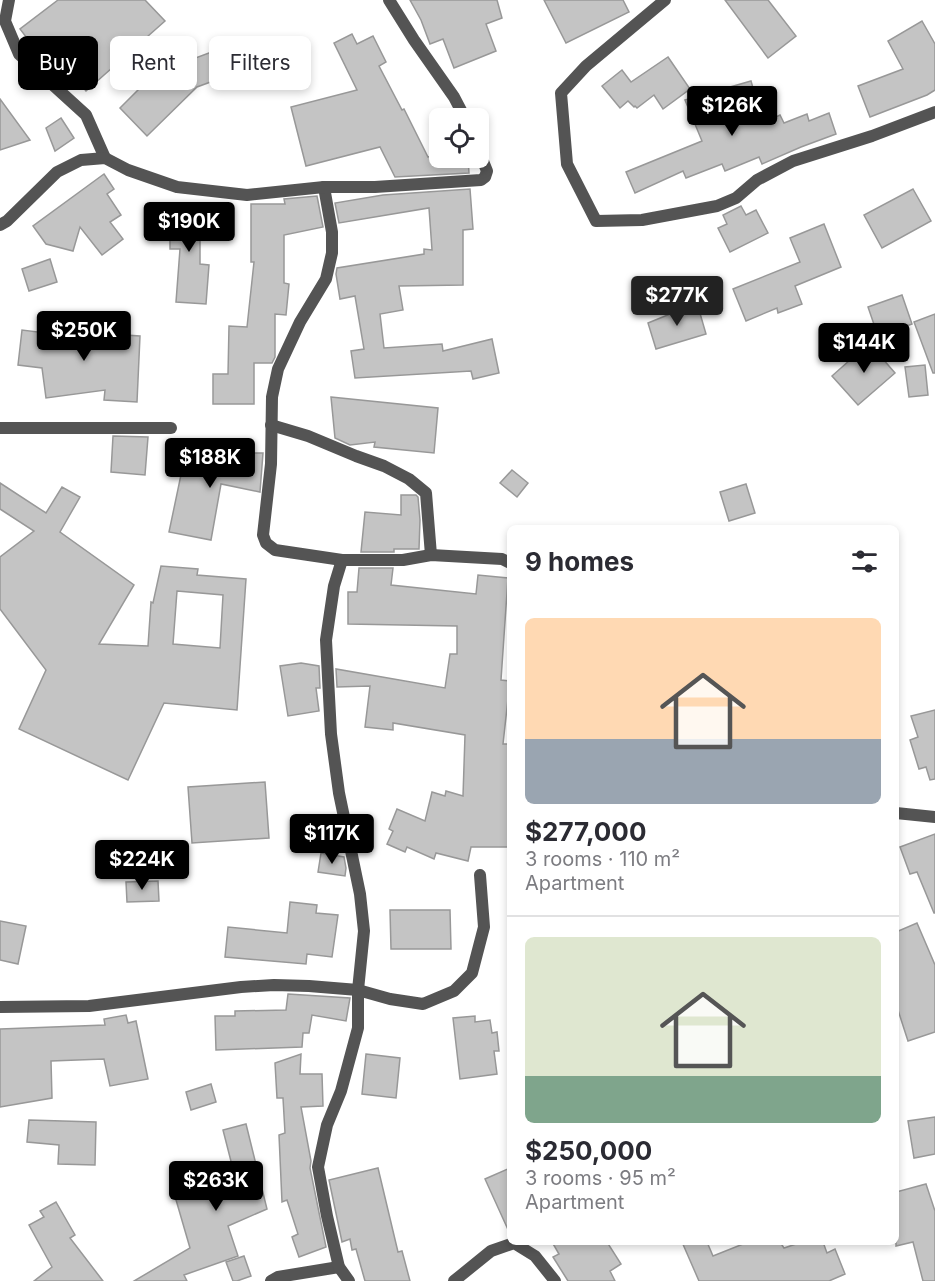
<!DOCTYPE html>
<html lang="en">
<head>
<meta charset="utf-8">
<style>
	:root { --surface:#fff; --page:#f2f2f3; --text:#2b2b33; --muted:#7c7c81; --line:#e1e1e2; --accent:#000 }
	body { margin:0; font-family:Inter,sans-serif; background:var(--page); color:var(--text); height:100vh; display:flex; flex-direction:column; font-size:22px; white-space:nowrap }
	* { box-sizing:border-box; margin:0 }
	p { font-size:20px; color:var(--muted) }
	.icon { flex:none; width:33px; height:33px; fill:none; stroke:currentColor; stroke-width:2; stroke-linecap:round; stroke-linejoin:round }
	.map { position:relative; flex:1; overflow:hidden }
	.details { position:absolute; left:507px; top:525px; width:392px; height:720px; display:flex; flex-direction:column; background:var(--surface); border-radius:9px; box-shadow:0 3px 9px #0003 }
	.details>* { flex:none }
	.top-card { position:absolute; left:18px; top:36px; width:399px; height:54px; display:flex; gap:12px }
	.buttons { position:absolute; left:429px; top:108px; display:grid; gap:12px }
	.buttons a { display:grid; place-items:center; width:60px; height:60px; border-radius:9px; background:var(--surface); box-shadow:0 3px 9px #0003; font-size:30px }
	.price { position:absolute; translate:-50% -51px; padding:0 14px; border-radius:6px; background:var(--accent); color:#fff; font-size:20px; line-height:39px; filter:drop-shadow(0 2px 3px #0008) }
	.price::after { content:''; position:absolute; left:50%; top:36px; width:18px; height:14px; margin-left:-9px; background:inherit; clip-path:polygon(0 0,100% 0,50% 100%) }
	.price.active { background:#222; color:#fff }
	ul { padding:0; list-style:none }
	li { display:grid; align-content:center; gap:12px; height:318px; padding:0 18px }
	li+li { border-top:2px solid var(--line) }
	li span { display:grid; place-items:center; height:186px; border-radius:9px; color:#555 }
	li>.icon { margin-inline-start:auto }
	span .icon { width:108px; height:108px; fill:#fffc; stroke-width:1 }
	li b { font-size:26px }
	h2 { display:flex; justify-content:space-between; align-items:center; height:72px; padding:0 18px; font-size:26px }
	.pill { padding:0 21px; border-radius:9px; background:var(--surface); box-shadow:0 3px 9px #0003; font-size:21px; line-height:54px }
	.pill.active { background:var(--accent); color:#fff }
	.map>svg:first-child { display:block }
	.building { fill:#c4c4c4; stroke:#989898; stroke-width:1.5; fill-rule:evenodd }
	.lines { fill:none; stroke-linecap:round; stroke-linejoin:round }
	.street { stroke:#545454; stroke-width:12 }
</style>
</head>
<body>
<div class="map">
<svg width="935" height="1281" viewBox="0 0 935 1281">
	<rect width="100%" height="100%" fill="#fff"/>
	<!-- building -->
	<g class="building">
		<polygon points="58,0 145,0 165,21 86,91 58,58 48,66 20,29"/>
		<polygon points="410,0 497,0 502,18 486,24 496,51 454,68 443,39 430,44 421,20"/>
		<polygon points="544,0 623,0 629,12 566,43"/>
		<polygon points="725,0 768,0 796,36 768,58"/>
		<polygon points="922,21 935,44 935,90 927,95 870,117 858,86 903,69 888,41"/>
		<polygon points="352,34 357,44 373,36 386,62 379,66 402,110 404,109 428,157 440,153 440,158 468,158 469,173 395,177 380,147 306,166 291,107 357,90 334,43"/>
		<polygon points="225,47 235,73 197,87 147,136 120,108 170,58 177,65"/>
		<polygon points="668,57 690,89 663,109 654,95 637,108 635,106 634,107 628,101 620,108 602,86 622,70 631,82"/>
		<polygon points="751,81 763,123 780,115 784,123 807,114 809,121 829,113 836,134 801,147 762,164 759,157 725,171 722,164 686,178 683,171 635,193 626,172 702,141 685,100"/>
		<polygon points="0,99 30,140 0,150"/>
		<polygon points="61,118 74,138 55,151 46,128"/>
		<polygon points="104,174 114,189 107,194 121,215 110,222 123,239 102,255 80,227 73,251 46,244 33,226"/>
		<polygon points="470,189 473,229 463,230 463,285 399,286 403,310 380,314 384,348 442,344 443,351 492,339 499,373 473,379 471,371 355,378 351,351 364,349 355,296 340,299 336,274 337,268 424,254 424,249 432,250 429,208 339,223 335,203 383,195"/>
		<polygon points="913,189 931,221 882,248 864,215"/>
		<polygon points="317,196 323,227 284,235 284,283 289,284 286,315 275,314 275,357 272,363 254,363 254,404 213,404 213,374 228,374 229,326 247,327 254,262 251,262 251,204 285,204 284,199"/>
		<polygon points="170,204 200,204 200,264 209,265 206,304 176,302 180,249 170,249"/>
		<polygon points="741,206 746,215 756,210 768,233 730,252 718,228 727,224 723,215"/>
		<polygon points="824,224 841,267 795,286 802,304 778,313 777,308 746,321 733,289 800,262 790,238"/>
		<polygon points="50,259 57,282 29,291 22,269"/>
		<polygon points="902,295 912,324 878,336 868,307"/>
		<polygon points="697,303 706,334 656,349 648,323"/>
		<polygon points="935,314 935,373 933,373 914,322"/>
		<polygon points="73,323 95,329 94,333 140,336 137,402 104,400 105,390 46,398 42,368 18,365 22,330 70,336"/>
		<polygon points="869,343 895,373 858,405 832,376"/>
		<polygon points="925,365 928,395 909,397 905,367"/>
		<polygon points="331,397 438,408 434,453 374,447 375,442 350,445 335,438"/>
		<polygon points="113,436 148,437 145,475 111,472"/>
		<polygon points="186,451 233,461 236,453 263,453 260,492 221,484 211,540 169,532"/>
		<polygon points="512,470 528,483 517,497 500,483"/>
		<path d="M0 483 46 513 62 487 80 497 60 532 134 585 99 644 148 646 151 602 153 603 161 566 198 569 197 575 246 579 237 710 164 703 128 780 19 729 46 670 0 609V557L34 531 0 509ZM177 591 223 595 220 648 173 644Z"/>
		<polygon points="746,484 755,513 729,521 720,492"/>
		<polygon points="401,495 416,495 418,497 420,520 419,549 394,549 394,552 361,552 365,512 401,515"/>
		<polygon points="359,568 393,568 391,585 476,594 478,575 508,578 501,680 510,681 503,744 510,744 510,847 471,847 468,861 436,853 434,859 407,847 405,852 387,844 393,831 389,829 397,809 425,821 432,792 445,796 446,791 463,796 465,735 393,723 393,730 365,727 370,686 337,687 336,669 445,688 450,654 457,654 457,626 348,624 348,592 357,592"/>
		<polygon points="301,663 319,666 320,688 316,688 319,711 288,716 280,666"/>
		<polygon points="935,710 935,779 930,780 926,767 919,769 910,740 918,737 911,716"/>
		<polygon points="265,782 269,838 192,843 188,787"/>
		<polygon points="935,834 935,913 934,913 917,872 910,874 900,847"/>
		<polygon points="321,853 344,857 346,868 345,876 318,872"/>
		<polygon points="158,881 159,901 127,902 126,882"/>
		<polygon points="290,902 317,905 316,913 338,915 332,957 307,954 306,964 225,957 228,927 287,933"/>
		<polygon points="390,910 450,910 451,949 391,949"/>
		<polygon points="0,921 26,926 18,964 0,960"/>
		<polygon points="917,923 935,965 935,1032 908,1041 896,1004 896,932"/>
		<polygon points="288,994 350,998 346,1021 312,1015 309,1033 303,1033 302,1047 216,1050 215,1016 235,1016 235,1011 286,1010"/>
		<polygon points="126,1015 128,1023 136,1021 148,1079 110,1086 104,1059 51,1061 52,1098 0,1107 0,1029 105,1025 104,1019"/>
		<polygon points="475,1016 475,1022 490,1020 492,1033 497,1032 499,1051 494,1051 497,1074 460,1079 453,1018"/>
		<polygon points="301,1054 300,1074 322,1074 323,1106 301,1107 311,1161 310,1168 326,1247 299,1257 292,1237 298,1234 287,1200 282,1202 279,1135 285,1133 283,1098 277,1098 275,1063"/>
		<polygon points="366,1054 400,1058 396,1098 362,1094"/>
		<polygon points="211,1084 216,1102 191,1110 186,1092"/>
		<polygon points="935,1117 935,1154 914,1158 908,1121"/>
		<polygon points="29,1120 96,1122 95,1165 58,1164 59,1145 27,1142"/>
		<polygon points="246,1124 267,1209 228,1226 238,1256 184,1275 187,1281 134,1281 190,1248 174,1193 234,1173 223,1130"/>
		<polygon points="378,1168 398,1252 402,1251 410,1281 365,1281 356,1249 352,1250 350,1239 342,1242 329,1180"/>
		<polygon points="510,1168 510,1234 485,1179"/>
		<polygon points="926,1184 935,1211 935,1281 923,1281 913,1242 896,1246 896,1192"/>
		<polygon points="56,1202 75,1235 70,1238 103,1281 34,1281 52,1267 29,1225 44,1217 40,1211"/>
		<polygon points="552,1242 607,1242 621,1264 610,1271 615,1281 568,1281 553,1257 559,1254"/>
		<polygon points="682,1242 707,1242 713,1256 748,1242 780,1242 784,1248 802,1242 823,1242 827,1253 835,1249 845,1274 829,1281 699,1281"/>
		<polygon points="244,1256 251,1276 237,1281 233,1281 226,1262"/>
	</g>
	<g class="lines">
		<!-- street -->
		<g class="street">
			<polyline points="9,0 5,21 19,54 86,115 105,158"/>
			<polyline points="389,0 414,40 454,97 465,118"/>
			<polyline points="665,0 586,66 561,93 567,164 596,221 642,220 717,206 736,198 757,180 793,161 872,136 935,112"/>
			<polyline points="324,187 332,232 332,253 326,279 300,322 278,369 272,397 271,464 263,535 266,543 275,550 342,560"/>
			<polyline points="0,225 7,221 57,172 81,160 105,158 128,170 177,187 247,195 324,187 375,187 481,180 485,177 487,171 478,149"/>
			<polyline points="271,425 308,436 356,456 384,466 409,479 426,493 431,555"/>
			<polyline points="0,428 171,428"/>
			<polyline points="896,813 935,817"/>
			<polyline points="0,1007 89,1006 241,987 274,985 309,986 358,990 390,999 423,1004 454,991 472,973 484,927 480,875"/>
			<polyline points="271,1281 278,1277 339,1267"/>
			<polyline points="349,1281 339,1267 327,1216 318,1167 327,1125 341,1091 358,1028 358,990 364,931 360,894 339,793 331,734 326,640 334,586 342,560 403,560 431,555 502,559 510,563"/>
			<polyline points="454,1281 491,1251 514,1243 535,1256 555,1281"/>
		</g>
	</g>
</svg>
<div class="buttons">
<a><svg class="icon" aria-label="locate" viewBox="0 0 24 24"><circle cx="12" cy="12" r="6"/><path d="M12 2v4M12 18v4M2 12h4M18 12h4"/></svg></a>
</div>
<b class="price" style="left:732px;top:137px">$126K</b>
<b class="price" style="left:189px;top:253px">$190K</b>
<b class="price active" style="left:677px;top:327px">$277K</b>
<b class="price" style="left:84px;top:362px">$250K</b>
<b class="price" style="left:864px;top:374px">$144K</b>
<b class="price" style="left:210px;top:489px">$188K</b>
<b class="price" style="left:332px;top:865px">$117K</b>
<b class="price" style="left:142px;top:891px">$224K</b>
<b class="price" style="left:216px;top:1212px">$263K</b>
<div class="top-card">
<a class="pill active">Buy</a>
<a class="pill">Rent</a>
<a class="pill">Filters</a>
</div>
<section class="details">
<h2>9 homes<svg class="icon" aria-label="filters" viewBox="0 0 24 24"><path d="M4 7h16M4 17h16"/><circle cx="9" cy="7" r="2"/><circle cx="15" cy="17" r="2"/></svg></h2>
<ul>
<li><span style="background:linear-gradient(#ffd9b3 65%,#9aa5b1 0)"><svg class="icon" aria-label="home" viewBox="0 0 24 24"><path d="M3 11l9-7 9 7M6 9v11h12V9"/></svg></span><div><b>$277,000</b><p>3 rooms · 110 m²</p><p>Apartment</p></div></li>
<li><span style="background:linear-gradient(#dfe7d0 75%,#7fa58c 0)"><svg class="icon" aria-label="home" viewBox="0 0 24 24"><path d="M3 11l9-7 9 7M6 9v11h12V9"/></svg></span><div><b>$250,000</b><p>3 rooms · 95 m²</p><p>Apartment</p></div></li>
</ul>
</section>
</div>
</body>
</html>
